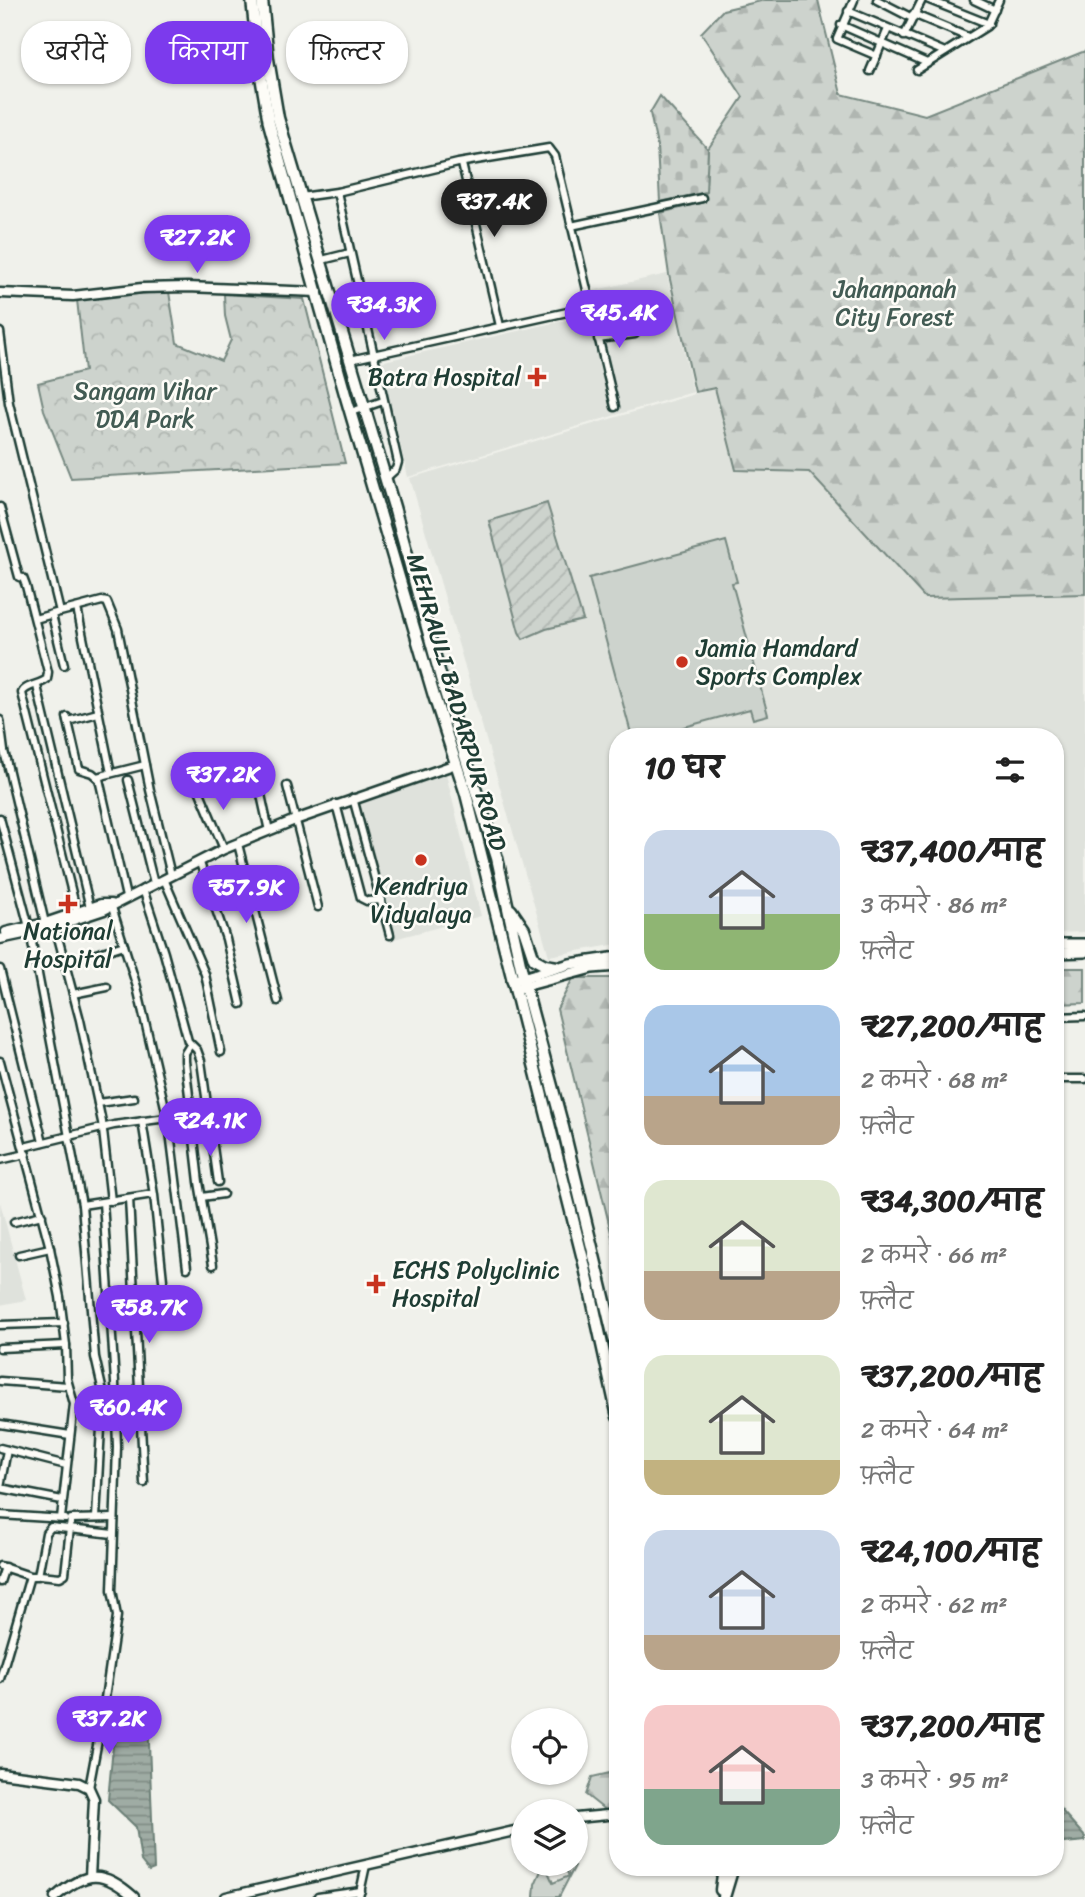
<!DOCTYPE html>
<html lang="hi">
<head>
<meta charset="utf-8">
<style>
	:root { --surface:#fff; --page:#f6f6f6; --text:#222; --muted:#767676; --accent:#7c3aed }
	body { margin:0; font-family:Sriracha,"Playpen Sans Deva",sans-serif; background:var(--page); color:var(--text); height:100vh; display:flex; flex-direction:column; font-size:26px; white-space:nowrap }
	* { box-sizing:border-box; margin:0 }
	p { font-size:23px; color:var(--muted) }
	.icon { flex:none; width:38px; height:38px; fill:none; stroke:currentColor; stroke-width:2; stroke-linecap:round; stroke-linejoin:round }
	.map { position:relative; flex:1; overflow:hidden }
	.drawer { position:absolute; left:609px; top:728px; width:455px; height:1148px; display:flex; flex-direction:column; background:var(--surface); border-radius:28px; box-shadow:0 2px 5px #0004 }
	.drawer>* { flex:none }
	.top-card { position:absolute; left:21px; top:21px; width:483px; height:63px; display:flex; gap:14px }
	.buttons { position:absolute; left:511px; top:1708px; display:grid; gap:14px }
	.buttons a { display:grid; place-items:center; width:77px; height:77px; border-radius:50%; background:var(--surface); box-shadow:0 2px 5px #0004; font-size:35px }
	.price { position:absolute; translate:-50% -60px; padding:0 16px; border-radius:24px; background:var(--accent); color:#fff; font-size:23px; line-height:46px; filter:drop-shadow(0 2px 4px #0008) }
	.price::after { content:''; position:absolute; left:50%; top:42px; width:21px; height:16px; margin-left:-10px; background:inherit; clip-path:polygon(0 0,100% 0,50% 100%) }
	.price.selected { background:#222; color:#fff }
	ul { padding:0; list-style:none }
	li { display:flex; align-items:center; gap:21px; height:175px; padding:0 35px }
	li span { display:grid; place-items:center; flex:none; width:196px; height:140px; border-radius:21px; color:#555 }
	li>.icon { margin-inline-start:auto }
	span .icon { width:84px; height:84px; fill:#fffc; stroke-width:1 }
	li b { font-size:30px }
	h2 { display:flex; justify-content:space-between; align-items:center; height:84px; padding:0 35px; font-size:30px }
	.pill { padding:0 24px; border-radius:28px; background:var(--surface); box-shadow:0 2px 5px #0004; font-size:24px; line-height:63px }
	.pill.selected { background:var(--accent); color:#fff }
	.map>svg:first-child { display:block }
	.built { fill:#dfe2dc }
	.grass { fill:#cdd3cd; stroke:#768880; stroke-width:2 }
	.forest { fill:url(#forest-firs); stroke:#768880; stroke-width:2 }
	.cemetery { fill:url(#cemetery-stones); stroke:#768880; stroke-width:2 }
	.park { fill:url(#park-crowns); stroke:#768880; stroke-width:2 }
	.garden { fill:url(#garden-furrows); stroke:#768880; stroke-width:2 }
	.water { fill:url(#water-rules); stroke:#6c8077; stroke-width:2 }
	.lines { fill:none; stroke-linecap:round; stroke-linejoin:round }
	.minor-casing { stroke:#1f3d34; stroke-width:11 }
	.tertiary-casing { stroke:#1f3d34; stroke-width:13 }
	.secondary-casing { stroke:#1f3d34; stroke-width:14 }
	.primary-casing { stroke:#1f3d34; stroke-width:15 }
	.minor { stroke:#fdfcf7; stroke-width:6 }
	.tertiary { stroke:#fdfcf7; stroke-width:8 }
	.secondary { stroke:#fdfcf7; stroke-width:9 }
	.primary { stroke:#fdfcf7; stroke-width:10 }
	.poi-dot { fill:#c8321e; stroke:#fdfcf7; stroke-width:2.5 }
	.labels { text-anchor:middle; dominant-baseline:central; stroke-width:5; stroke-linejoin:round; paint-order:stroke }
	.park-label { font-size:24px; fill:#425b53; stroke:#fdfcf7 }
	.poi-label { font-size:24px; fill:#1f3d34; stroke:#fdfcf7; text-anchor:start }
	.street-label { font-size:24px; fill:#1f3d34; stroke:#fdfcf7 }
</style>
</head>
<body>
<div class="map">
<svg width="1085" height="1897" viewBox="0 0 1085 1897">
	<defs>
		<pattern id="forest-firs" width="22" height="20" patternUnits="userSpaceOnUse" patternTransform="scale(1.75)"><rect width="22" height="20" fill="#cdd3cd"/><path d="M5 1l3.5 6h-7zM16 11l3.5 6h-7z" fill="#b0b6b1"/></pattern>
		<pattern id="cemetery-stones" width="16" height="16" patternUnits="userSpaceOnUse" patternTransform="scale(1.75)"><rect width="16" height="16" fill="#cdd3cd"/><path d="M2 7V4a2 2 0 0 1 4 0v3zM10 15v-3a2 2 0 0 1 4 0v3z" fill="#b0b6b1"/></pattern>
		<pattern id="park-crowns" width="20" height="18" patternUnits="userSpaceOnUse" patternTransform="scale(1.75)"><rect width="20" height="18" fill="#cdd3cd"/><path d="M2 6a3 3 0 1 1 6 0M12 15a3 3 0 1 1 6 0" fill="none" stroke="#b0b6b1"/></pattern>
		<pattern id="garden-furrows" width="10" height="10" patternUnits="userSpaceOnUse" patternTransform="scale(1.75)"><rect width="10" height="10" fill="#cdd3cd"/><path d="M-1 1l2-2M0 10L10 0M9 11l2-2" fill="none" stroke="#b0b6b1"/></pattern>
		<pattern id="water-rules" width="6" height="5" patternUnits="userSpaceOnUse" patternTransform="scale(1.75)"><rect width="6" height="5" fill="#9faca4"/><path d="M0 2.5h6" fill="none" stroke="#818d86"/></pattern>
	</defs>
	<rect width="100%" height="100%" fill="#f0f1eb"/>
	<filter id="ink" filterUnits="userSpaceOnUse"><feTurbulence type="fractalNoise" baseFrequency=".0143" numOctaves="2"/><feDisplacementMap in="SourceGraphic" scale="14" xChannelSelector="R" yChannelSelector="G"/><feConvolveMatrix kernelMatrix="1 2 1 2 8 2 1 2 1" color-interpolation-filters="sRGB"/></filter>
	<g filter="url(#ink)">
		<!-- built -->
		<g class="built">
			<polygon points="667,274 693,392 408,477 380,362 598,313 591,291"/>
			<polygon points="715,388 736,470 809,472 925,598 1085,594 1085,932 1055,933 1055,737 618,737 618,944 549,956 410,478"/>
			<polygon points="446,774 481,916 394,939 360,804"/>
			<polygon points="0,1202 26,1300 0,1305"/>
		</g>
		<!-- grass -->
		<g class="grass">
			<polygon points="726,541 737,582 732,583 768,715 753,719 750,709 648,737 632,737 589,578"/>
			<polygon points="544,1864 552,1864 546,1867 553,1883 569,1876 563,1864 575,1866 559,1897 534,1897 535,1884"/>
		</g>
		<!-- forest -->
		<g class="forest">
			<polygon points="765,0 818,0 841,94 925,115 1085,51 1085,594 925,598 809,472 736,470 715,388 695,392 669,275 660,213 705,202 708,149 743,97 701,33 723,10"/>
			<polygon points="1055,968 1085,968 1085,1003 1055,1004"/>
			<polygon points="573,978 618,978 618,1261 557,1009"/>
			<polygon points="618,1771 618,1809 605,1810 586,1795 592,1777"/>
		</g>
		<!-- cemetery -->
		<polygon class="cemetery" points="660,96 708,149 706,192 660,202 657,146 650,113"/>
		<!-- park -->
		<polygon class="park" points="158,292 169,292 177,343 221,361 231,340 225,316 224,294 304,299 345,463 71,478 44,410 38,383 85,371 77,300"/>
		<!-- garden -->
		<polygon class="garden" points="547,503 583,620 546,629 523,639 519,632 489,521"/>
		<!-- water -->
		<g class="water">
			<polygon points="126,1715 148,1718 154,1869 149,1871 141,1861 136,1827 108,1800 113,1746"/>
			<polygon points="1055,1803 1085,1837 1085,1841 1055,1844"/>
		</g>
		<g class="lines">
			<!-- minor casing -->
			<g class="minor-casing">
				<g id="minor">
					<polyline points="854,0 837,39 877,56"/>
					<polyline points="877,0 912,18"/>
					<polyline points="929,0 989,24"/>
					<polyline points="974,0 995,10"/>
					<polyline points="848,11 945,52"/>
					<polyline points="913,14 968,37"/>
					<polyline points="841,25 927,63"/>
					<polyline points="904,36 922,0"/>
					<polyline points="917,70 987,26 999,0"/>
					<polyline points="870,71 888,29"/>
					<polyline points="462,164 500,326"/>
					<polyline points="337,192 398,462 396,469 385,479"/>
					<polyline points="301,197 337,192 458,163 549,148 555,156 615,407"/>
					<polyline points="571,226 702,198"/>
					<polyline points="326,259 350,253"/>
					<polyline points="0,332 9,403 60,612 102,601 107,602 118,629 150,790 171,875"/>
					<polyline points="598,339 635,334"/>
					<polyline points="350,360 590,307"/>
					<polyline points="351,412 383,401"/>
					<path d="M0 507 19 577 23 578 26 586 48 672 47 679C40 685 25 685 22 693L78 917"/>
					<polyline points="77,608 111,773"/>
					<polyline points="52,615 64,665"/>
					<polyline points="35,619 56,613"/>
					<polyline points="37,686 91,912"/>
					<polyline points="67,717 79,769 92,773 99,779 126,897"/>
					<polyline points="0,720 4,751 45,923"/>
					<polyline points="68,721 98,713"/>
					<polyline points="97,777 145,765"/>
					<polyline points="128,780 154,884"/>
					<polyline points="258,781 269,831"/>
					<polyline points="197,785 224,849"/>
					<polyline points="287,786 318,907"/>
					<polyline points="353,798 390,935"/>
					<polyline points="336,804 361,898 367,901 381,900"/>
					<polyline points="0,818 29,927"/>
					<polyline points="238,844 278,1001"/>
					<polyline points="200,863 226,939 241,1004"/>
					<polyline points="164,879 205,974 221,1052"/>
					<polyline points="143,889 164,953 188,1041 197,1050 201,1061 218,1182"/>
					<polyline points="111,904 137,987 169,1124 187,1268"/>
					<polyline points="55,926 80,1020 102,1122 111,1201"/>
					<polyline points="30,932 82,1205 95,1357 103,1392 96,1518"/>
					<polyline points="65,964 124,945"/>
					<polyline points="0,969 43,1142"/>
					<polyline points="73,994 107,987"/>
					<polyline points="1055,1017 1085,1016"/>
					<polyline points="190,1045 185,1053 185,1061 199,1182 213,1265"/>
					<polyline points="0,1061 50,1248 60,1297 66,1345 67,1379 74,1404 61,1518"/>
					<polyline points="1055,1079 1085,1079"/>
					<polyline points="98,1103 134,1098"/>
					<polyline points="142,1121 154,1195 163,1280"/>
					<polyline points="24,1147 114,1125 167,1118"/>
					<polyline points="0,1160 26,1154"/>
					<polyline points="202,1197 223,1194"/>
					<polyline points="129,1198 144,1483"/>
					<polyline points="82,1205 153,1194"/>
					<polyline points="14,1222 42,1215"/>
					<polyline points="19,1255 50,1248"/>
					<polyline points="0,1325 64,1323"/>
					<polyline points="0,1348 66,1345"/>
					<polyline points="0,1381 68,1386"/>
					<polyline points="0,1424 70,1435"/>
					<polyline points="0,1448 66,1465"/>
					<polyline points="0,1487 7,1450"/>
					<polyline points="0,1488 62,1500"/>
					<polyline points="0,1515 65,1519"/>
					<polyline points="0,1566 30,1576 38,1576 46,1533 51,1527 113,1534"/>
					<polyline points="40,1575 60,1577 65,1574 71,1519 114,1518"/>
					<polyline points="0,1582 5,1567"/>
					<polyline points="0,1679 30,1576"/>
					<polyline points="89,1788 102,1719 117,1616 112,1590 117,1447 115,1382 103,1202"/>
					<polyline points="318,1897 361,1891"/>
					<polyline points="359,1897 366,1865"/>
				</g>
			</g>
			<!-- tertiary casing -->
			<g class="tertiary-casing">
				<g id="tertiary">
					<polyline points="0,293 73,296 142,288 187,287 318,292"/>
					<polyline points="6,932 45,923 101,904 111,904"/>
					<polyline points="0,939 47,929 104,910 224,849 295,820 456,764"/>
					<polyline points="0,1773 79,1783 89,1788 94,1799 90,1877"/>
					<polyline points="576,1818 618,1814"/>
					<path d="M55 1897C87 1870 103 1870 134 1897"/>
					<polyline points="226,1897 523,1829"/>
				</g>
			</g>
			<!-- secondary casing -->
			<g class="secondary-casing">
				<g id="secondary">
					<polyline points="1055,944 1085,944"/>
					<polyline points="1055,953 1085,952"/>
					<polyline points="512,981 570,964 618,957"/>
					<polyline points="521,987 592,968 618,966"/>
				</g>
			</g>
			<!-- primary casing -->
			<g class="primary-casing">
				<g id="primary">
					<polyline points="252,0 259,65 269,123 345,394 434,696 466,794 584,1263 618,1417"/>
					<polyline points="262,0 268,59 278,118 394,507 444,689 497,858 525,986 563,1127 618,1355"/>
					<polyline points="511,910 524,929 534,959 545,965 557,967"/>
					<polyline points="721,1890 724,1867"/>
					<polyline points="724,1897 733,1867"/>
				</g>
			</g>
			<!-- minor -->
			<use href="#minor" class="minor"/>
			<!-- tertiary -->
			<use href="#tertiary" class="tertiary"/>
			<!-- secondary -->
			<use href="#secondary" class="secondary"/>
			<!-- primary -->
			<use href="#primary" class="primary"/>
		</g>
	</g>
	<!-- markers -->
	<g class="poi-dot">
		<path d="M533.5 366.5h7v7h7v7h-7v7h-7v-7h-7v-7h7z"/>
		<circle cx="682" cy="662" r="7"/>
		<circle cx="421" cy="860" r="7"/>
		<path d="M64.5 893.5h7v7h7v7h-7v7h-7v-7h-7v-7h7z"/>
		<path d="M372.5 1273.5h7v7h7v7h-7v7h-7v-7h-7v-7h7z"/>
	</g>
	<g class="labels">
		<!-- park labels -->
		<g class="park-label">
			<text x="895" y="289">Jahanpanah<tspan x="895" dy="28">City Forest</tspan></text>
			<text x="145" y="391">Sangam Vihar<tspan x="145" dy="28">DDA Park</tspan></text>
		</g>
		<!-- poi labels -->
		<g class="poi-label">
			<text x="521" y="377" text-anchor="end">Batra Hospital</text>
			<text x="696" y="648">Jamia Hamdard<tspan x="696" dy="28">Sports Complex</tspan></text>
			<text x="421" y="886" text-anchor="middle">Kendriya<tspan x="421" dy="28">Vidyalaya</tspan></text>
			<text x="68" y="931" text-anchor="middle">National<tspan x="68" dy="28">Hospital</tspan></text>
			<text x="392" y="1270">ECHS Polyclinic<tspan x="392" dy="28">Hospital</tspan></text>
		</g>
		<!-- street labels -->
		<g class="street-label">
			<text transform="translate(457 702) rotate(74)">MEHRAULI BADARPUR ROAD</text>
		</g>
	</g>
</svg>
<div class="buttons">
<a><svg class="icon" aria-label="locate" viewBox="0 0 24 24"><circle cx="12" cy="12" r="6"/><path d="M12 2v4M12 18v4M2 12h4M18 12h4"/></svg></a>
<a><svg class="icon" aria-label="layers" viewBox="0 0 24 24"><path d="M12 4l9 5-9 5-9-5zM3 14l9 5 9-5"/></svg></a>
</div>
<b class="price selected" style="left:494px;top:239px">₹37.4K</b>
<b class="price" style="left:197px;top:275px">₹27.2K</b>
<b class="price" style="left:384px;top:342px">₹34.3K</b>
<b class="price" style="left:619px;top:350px">₹45.4K</b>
<b class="price" style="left:223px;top:812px">₹37.2K</b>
<b class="price" style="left:246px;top:925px">₹57.9K</b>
<b class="price" style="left:210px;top:1158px">₹24.1K</b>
<b class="price" style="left:149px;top:1345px">₹58.7K</b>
<b class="price" style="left:128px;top:1445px">₹60.4K</b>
<b class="price" style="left:109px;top:1756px">₹37.2K</b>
<div class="top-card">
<a class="pill">खरीदें</a>
<a class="pill selected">किराया</a>
<a class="pill">फ़िल्टर</a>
</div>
<section class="drawer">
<h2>10 घर<svg class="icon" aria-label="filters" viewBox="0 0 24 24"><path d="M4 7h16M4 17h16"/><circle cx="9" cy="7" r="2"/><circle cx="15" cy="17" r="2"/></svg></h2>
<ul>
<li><span style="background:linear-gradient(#c9d6e8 60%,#8fb573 0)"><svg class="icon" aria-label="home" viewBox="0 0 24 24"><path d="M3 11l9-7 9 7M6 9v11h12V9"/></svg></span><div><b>₹37,400/माह</b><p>3 कमरे · 86 m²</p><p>फ़्लैट</p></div></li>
<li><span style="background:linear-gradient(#a9c7e8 65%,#b9a48a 0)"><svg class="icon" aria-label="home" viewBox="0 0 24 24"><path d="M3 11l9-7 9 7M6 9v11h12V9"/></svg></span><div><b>₹27,200/माह</b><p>2 कमरे · 68 m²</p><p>फ़्लैट</p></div></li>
<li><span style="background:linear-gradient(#dfe7d0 65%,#b9a48a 0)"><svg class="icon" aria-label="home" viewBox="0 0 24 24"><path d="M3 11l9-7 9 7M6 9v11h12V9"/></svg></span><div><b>₹34,300/माह</b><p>2 कमरे · 66 m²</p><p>फ़्लैट</p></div></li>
<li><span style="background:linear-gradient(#dfe7d0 75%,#c2b280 0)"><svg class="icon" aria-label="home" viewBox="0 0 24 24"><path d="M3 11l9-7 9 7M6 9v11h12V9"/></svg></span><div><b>₹37,200/माह</b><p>2 कमरे · 64 m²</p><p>फ़्लैट</p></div></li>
<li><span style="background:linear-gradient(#c9d6e8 75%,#b9a48a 0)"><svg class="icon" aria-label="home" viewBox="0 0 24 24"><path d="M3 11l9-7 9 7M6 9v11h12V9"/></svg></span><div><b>₹24,100/माह</b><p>2 कमरे · 62 m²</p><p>फ़्लैट</p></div></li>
<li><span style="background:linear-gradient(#f6c9c9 60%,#7fa58c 0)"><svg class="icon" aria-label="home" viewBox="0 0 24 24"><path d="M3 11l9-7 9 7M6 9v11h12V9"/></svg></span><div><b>₹37,200/माह</b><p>3 कमरे · 95 m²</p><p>फ़्लैट</p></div></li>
</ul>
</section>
</div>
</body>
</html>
